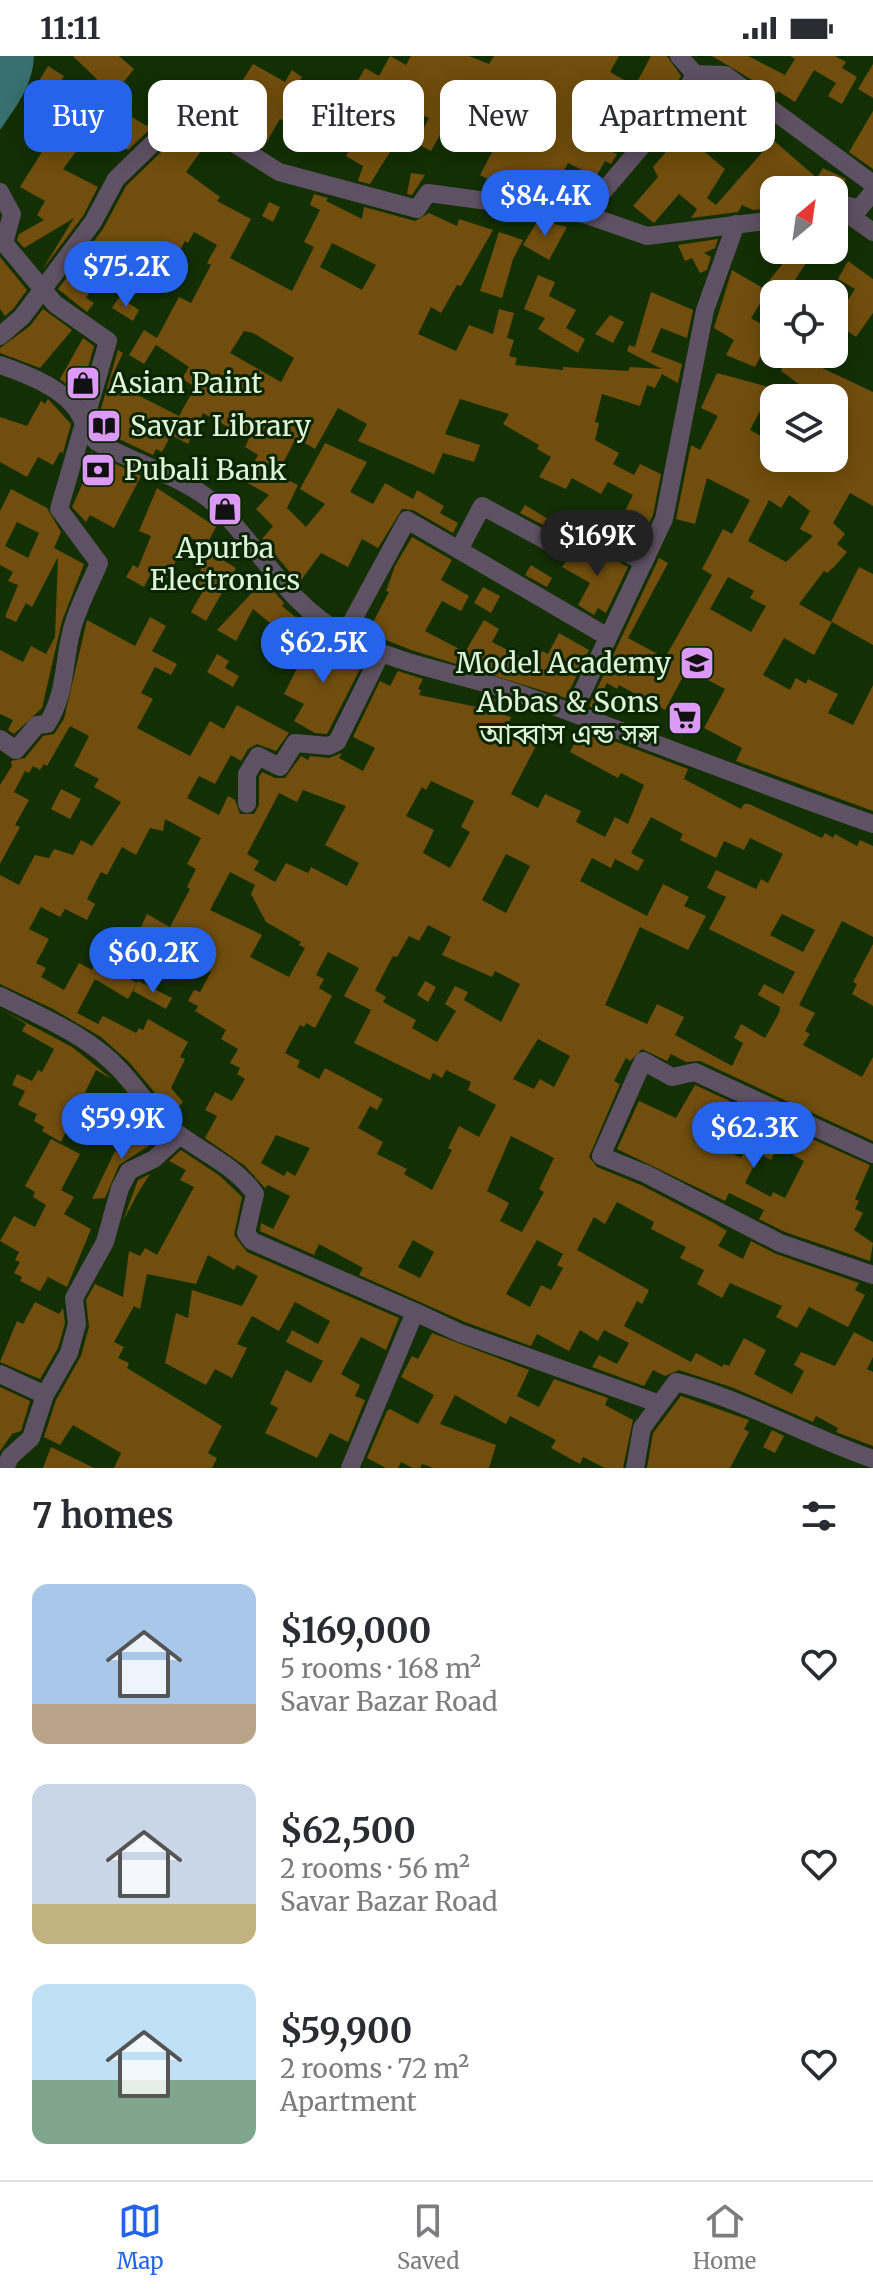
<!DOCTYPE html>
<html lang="en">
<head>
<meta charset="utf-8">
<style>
	:root { --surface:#fff; --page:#f7f7f7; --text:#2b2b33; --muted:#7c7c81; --line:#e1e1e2; --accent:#2563eb }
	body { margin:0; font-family:Merriweather,"Noto Sans Bengali",serif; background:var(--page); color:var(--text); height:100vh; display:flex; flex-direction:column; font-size:30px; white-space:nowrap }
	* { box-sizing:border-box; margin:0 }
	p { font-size:26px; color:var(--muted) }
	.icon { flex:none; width:44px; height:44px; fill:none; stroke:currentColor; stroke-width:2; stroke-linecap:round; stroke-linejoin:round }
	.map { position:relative; height:1412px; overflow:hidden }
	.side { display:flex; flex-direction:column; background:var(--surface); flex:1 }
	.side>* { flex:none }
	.guide { position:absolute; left:24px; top:24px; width:826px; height:72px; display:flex; gap:16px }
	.needle { width:52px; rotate:29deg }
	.controls { position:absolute; left:760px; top:120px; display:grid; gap:16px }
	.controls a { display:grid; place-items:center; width:88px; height:88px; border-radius:16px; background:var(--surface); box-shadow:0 4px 20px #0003; font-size:40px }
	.price { position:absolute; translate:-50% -68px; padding:0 18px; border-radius:28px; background:var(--accent); color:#fff; font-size:26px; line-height:52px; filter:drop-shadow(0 2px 4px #0008) }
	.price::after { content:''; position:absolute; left:50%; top:48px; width:24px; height:18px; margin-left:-12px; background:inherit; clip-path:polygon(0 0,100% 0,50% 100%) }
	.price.current { background:#222; color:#fff }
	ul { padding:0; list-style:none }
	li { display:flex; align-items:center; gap:24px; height:200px; padding:0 32px }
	li span { display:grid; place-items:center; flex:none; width:224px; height:160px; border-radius:16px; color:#555 }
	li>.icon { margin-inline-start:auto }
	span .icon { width:96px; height:96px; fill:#fffc; stroke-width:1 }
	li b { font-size:34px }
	h2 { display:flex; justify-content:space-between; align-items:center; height:96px; padding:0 32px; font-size:34px }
	.pill { padding:0 28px; border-radius:16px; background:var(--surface); box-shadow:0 4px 20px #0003; font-size:28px; line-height:72px }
	.pill.current { background:var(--accent); color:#fff }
	.status { display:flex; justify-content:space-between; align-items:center; height:56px; padding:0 40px; background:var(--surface); direction:ltr }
	.status svg { height:22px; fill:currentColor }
	.tabs { display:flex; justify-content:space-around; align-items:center; height:112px; border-top:2px solid var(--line); background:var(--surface); font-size:22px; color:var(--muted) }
	.tabs a { display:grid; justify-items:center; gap:4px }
	.tabs .current { color:var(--accent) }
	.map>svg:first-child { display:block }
	.water { fill:#387070 }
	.building { fill:#714e0d; fill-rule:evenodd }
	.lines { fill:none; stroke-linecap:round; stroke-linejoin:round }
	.minor { stroke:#5e5163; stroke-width:18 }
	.labels { text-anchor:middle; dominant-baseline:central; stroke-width:6; stroke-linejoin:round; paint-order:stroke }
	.poi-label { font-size:28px; fill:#e0f2d9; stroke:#092500; text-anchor:start }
</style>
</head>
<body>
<div class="status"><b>11:11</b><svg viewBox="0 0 49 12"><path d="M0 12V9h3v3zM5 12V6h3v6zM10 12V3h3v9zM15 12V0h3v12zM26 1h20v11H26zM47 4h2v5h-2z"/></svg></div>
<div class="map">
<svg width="873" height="1412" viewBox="0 0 873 1412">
	<rect width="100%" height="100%" fill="#132f04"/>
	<!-- water -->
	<path class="water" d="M0 0H34C33 29 16 51 0 74Z"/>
	<!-- building -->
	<g class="building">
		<polygon points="73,0 119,0 134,13 113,39"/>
		<polygon points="390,0 406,9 411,0 469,0 489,8 494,0 619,0 610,16 635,30 651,0 667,0 681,20 672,36 636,79 623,72 610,95 617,98 611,108 605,105 596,121 568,107 552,136 519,118 515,126 498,117 493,126 480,119 499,83 492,78 499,57 471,42 466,42 452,73 445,70 431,95 416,87 429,62 407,52 390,82 396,86 370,128 358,125 363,110 346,100 362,72 350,66 366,37 355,30 365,12 379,20"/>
		<polygon points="712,0 748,0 785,19 795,3 790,0 835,0 846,6 842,12 857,21 842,48 828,40 836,27 814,14 795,46 778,35 776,38"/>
		<polygon points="253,8 285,26 292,14 302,21 287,44 293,47 284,65 280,63 263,92 230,71 245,44 234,38"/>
		<polygon points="873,8 873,42 858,33"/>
		<polygon points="48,10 64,20 60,27 79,42 85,33 147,70 160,50 168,56 128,94 96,69 63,113 98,131 83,160 42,214 74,162 24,192 17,184 19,178 44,164 37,159 45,145 20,131 45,91 32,81 52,54 30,40"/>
		<polygon points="873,55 873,113 849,96"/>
		<path d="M186 72 208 85 186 116 220 141 217 145 251 163 230 202 292 235 314 191 304 186 320 154 310 149 314 138 328 142 326 145 362 163 364 151 415 165 429 157 457 170 459 163 493 174 461 230 457 229 441 257 431 251 418 278 456 295 469 269 493 278 499 253 514 257 507 282 514 284 509 300 517 302 515 309 563 314V311L628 315 630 311 662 313 627 295 629 289 635 291 651 236 693 254 687 282 661 272 651 296 682 308 678 327 662 318 655 332 647 329 640 350 602 338 595 366 599 367 595 384 619 397 613 408 634 419 640 408 661 418 653 459 638 489 614 477 633 439 608 426 601 438 572 422 566 433 539 421 551 401 537 393 539 389 503 368 509 358 460 343 445 378 480 389 474 406 443 397 434 418 358 385 367 368 338 352 315 393 296 382 277 419 298 429 287 452 306 471 325 448 300 433 325 387 367 406 350 436 373 448 385 427 413 443 417 434 444 450 440 457 458 467 453 477 413 454 402 453 378 492 362 483 348 511 321 497 299 527 262 483 273 470 256 453 269 439 244 425 258 399 245 391 249 383 203 357 188 388 171 379 162 396 156 393 153 399 104 376 97 366 118 294 123 297 110 325 179 360 195 331 182 323 189 311 156 289 144 308 129 299 144 274 157 282 179 241 191 247 211 209 207 207 217 189 194 176 188 187 185 185 158 235 107 206 86 242 94 247 87 256 58 233 103 173 126 130ZM332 187 376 209 362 234 320 211ZM244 275 253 277 294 302 281 326 230 297Z"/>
		<polygon points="682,77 725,113 707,142 716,149 773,84 817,122 823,112 846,123 838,136 774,134 774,152 753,154 742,149 738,156 691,162 697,153 679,138 654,167 633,150 658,121 653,111"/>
		<polygon points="411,117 425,119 412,139 407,138"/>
		<polygon points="269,146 280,151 273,166 262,160"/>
		<polygon points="538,164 567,171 549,204 523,189"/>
		<polygon points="499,176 523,184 513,203 502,242 480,235"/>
		<polygon points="718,183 715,192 704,197 711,201 707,214 700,217 692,202 685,205 678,189"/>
		<polygon points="793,195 808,204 795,224 819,238 773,238 764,231"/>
		<polygon points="0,201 27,234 13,253 5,260 0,253"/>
		<polygon points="848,205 873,223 873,257 856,281 834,266 855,233 838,223"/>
		<path d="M732 214 768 235 751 262 774 276V298H813L822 303 818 310 873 336V450L850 437 833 467 845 478 837 488 847 496 834 511 827 517 824 515 799 548 831 566 859 511 873 518V589L832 566 814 599 784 582 763 619 790 634 796 622 806 628 808 623 838 638 828 657 853 669 873 629V755L736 705 742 692 704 672 725 633 687 613 665 654 619 629 617 633 607 627 594 652 589 650 659 502 668 507 628 582 665 602 712 519 702 513 723 473 732 478 750 444 707 422 695 468 676 463 691 389 700 394 718 360 701 352 717 317 772 332 750 374 773 387 764 402H785L794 407 797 402H834V393L848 369 834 360V342H822L806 333 781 315 783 310 764 300 762 298 755 311 726 299 734 284 714 272ZM789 439 810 455 800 473 813 480 786 506 748 485 769 444 781 452ZM728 521 754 535 750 542 766 550 751 576 710 553Z"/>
		<polygon points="538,219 555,226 549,240 576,254 566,272 585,283 578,297 538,273 545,262 524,253"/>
		<polygon points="119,241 139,254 133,265 112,252"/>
		<polygon points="43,253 72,274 40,312 0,297 0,292 30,270"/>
		<polygon points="610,259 624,266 613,287 595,278"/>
		<polygon points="83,282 94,290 80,339 60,323"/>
		<polygon points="48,343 71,368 63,397 60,396 53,409 38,401 27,421 0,406 0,361 27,370 41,345 45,348"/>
		<polygon points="89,395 141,420 114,472 90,459 86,466 72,451 95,400"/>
		<polygon points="157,432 216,471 206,490 186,479 169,522 152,515 144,531 126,521 133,509 138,512 151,480 139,475"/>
		<path d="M11 433 47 452 61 476 54 492 84 508 62 565 42 652 14 678 8 674 13 664 0 658V594L23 606 31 590 46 598 55 581 58 501 32 551 26 547 16 566 5 561 18 529 8 525 13 516 0 509V455ZM17 466 39 477 28 502 5 490Z"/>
		<polygon points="525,449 553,466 549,472 520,457"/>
		<polygon points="412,481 452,504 441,524 469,540 461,555 442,545 425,575 465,596 484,564 499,573 492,586 535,608 542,595 548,598 559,577 589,594 566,642 411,594 361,574 364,568 370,572 389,536 386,535 395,510"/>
		<polygon points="588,490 628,511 606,557 598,552 594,559 578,549 590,527 562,511 574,495 583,500"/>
		<polygon points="213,492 227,500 224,505 236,512 206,565 191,556 203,535 196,531 204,517 200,515"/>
		<polygon points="531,509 552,522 547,531 525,519"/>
		<polygon points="264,524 284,547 282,550 299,564 286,580 253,553 236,585 217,574"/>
		<polygon points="483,531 500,540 491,557 474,547"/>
		<path d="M150 561 166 570 152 595 177 608 171 619 155 611 141 637 153 643 137 672 190 700 210 665 224 673 237 649 289 677 276 695 257 688 248 693 241 705 231 699 215 728 199 720 187 742 219 759 228 740 235 744 240 758H254L259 749V721L262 716 275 722H285L301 700 308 704 310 700 329 702 342 697 339 702 363 715 375 692 353 681 380 625 390 630 398 615 423 623 418 633 421 634 419 639 477 651 483 639 502 645 496 656 511 661 509 666 540 682 511 738 538 752 545 738 581 755 576 766 605 781 615 761 628 768 644 729 621 717 618 722 570 696 582 673 688 713 684 723 741 753 744 748H749L822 782 825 777 833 782 835 778 857 790 860 784 873 790V881L842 865 799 949 815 957 805 975 810 978 803 989 862 1021 873 1001V1085L700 1005 686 1006 671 998 667 1005 642 993 630 1005 626 1002 614 1025 620 1028 589 1101 597 1111 641 1129 714 1167 727 1175 718 1190 743 1203 751 1185 776 1198 859 1227 855 1234 865 1239 848 1271 809 1251 797 1272 776 1261 782 1250 730 1227 722 1242 697 1228 704 1214 680 1202 686 1191 651 1173 654 1166 617 1146 605 1168 594 1161 577 1194 649 1234 642 1248 637 1245 624 1270 691 1306 696 1297 722 1311 724 1308 729 1310 744 1282 766 1294 754 1318 792 1338 804 1315 794 1309 801 1296 835 1310 854 1276 873 1286V1301L867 1313 873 1316V1390L836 1376 838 1372 816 1360 813 1366 731 1331 679 1314 665 1320 653 1314 644 1330 592 1311 599 1299 617 1308 629 1287 604 1274 598 1285 580 1274 569 1295 537 1278 531 1290 465 1266 359 1219 363 1212 319 1188 314 1199 260 1175 261 1167 273 1173 290 1140 268 1129 265 1132 245 1110 205 1082 217 1060 205 1054 215 1036 232 1045 245 1023 237 1018 240 1012 230 1007 238 993 221 983 226 974 195 955 198 950 188 945 194 934 200 936 211 916 206 913 212 904 188 891 177 911 134 886 147 858 170 871 190 833 187 831 196 813 187 808 201 782 165 763 163 775 150 772 136 799 122 791 107 819 101 816 87 843 95 848 87 864 65 853 60 861 41 851 29 873 49 883 36 907 46 912 41 921 64 934 79 907 92 914 97 905 137 927 128 943 95 923 77 957 98 968 103 960 136 977 139 972 143 974 148 963 188 986 180 1001 185 1003 171 1032 183 1046 172 1057 129 1006 101 981 53 953 0 928V819L19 829 35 799 49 802 54 793 73 799 81 784 92 790 121 746 94 731 99 723 74 710 89 680 70 670 47 710 44 708 40 714 33 710 29 717 25 715 14 736 29 744 15 769 20 771 0 808V729L12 710 11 705 25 702 43 680 54 678 64 663 87 564 135 590ZM431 725 474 745 461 771 470 776 450 812 423 797 434 774 406 760 422 731 426 734ZM303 734 346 750 325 789 359 807 347 830 311 811 308 817 286 807 275 826 254 814 259 805 247 798 279 737 297 746ZM651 761 683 778 680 784 716 802 724 785 744 794 750 782 783 798 768 827 761 823 756 833 716 814 707 832 726 841 709 873 795 916 783 938 764 928 758 939 780 951 779 957 765 982 741 968 734 982 743 987 732 1010 675 979 684 961 657 948 647 968 605 949 640 871 688 894 706 860 684 850 689 841 663 828 647 860 580 825 592 802 611 812 615 803 638 815 644 804 631 797ZM506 798 530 810 506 857 482 844ZM230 816 255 829 251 838 266 866 301 886 299 889 305 892 289 921 250 901 262 879 210 854ZM782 858 815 874 803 896 770 879ZM428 869 451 881 442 899 492 921 495 915 520 928 501 966 464 944 468 936 455 930 445 948 456 955 437 986 412 972 416 964 383 946 386 941 375 934 393 900 397 901 409 880 419 885ZM328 896 359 912 344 940 371 954 354 987 430 1024 433 1017 442 1022 446 1014 471 1026 468 1034 496 1049 479 1081 459 1070 448 1092 452 1094 432 1134 404 1118 407 1113 377 1098 383 1086 358 1072 370 1050 377 1054 383 1043 325 1012 319 1023 297 1011 300 1005 285 997 300 969 304 971 306 967 315 972 332 940 319 932 324 923 316 919ZM538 983 570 1000 554 1031 540 1023 534 1033 513 1023ZM276 1079 310 1092 295 1120 287 1115 284 1120 261 1107ZM511 1080 554 1102 539 1133 544 1136 522 1176 500 1165 509 1147 487 1135ZM413 1184 434 1196 420 1222 398 1211ZM537 1184 563 1198 557 1209 563 1212 551 1234 541 1229 530 1251 506 1238Z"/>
		<polygon points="313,581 339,602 344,593 365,603 327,678 315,677 294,665 304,648 284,638"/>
		<polygon points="217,598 229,605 225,612 239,620 233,631 207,616"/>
		<polygon points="61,733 81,743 70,763 51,753"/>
		<polygon points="873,888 873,950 852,938 857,928 853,926"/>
		<polygon points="138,925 172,942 166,953 133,935"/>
		<polygon points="425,925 436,931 428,946 417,939"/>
		<polygon points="4,955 72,991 112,1023 96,1014 61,1086 42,1075 44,1071 34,1065 37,1058 18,1049 25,1035 12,1029 17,1018 32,1025 38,1014 42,1016 54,993 22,975 26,968"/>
		<polygon points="695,1029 736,1048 717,1090 741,1102 763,1060 776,1066 770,1078 781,1084 771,1104 760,1098 745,1127 771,1141 773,1136 785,1142 804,1105 793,1099 803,1079 870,1109 855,1143 859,1145 855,1153 863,1157 854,1174 873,1187 870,1205 785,1176 759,1163 764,1154 729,1137 725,1145 617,1093 639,1045 676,1062"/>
		<polygon points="138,1075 156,1085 119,1109 105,1142 92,1143 115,1095 119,1097 127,1083"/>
		<polygon points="51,1083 80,1098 61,1134 74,1141 64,1158 91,1173 67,1231 48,1221 40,1235 20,1225 22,1221 14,1217 20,1206 15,1204 19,1196 0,1185 14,1160 35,1171 46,1149 33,1141 35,1136 25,1130"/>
		<polygon points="181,1094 220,1120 242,1141 234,1179 247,1196 399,1262 386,1294 361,1281 341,1318 360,1329 355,1340 365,1344 348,1386 330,1377 317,1402 265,1377 278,1352 270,1348 286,1314 311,1327 323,1305 286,1286 292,1274 318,1288 330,1265 295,1246 279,1275 252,1260 237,1288 247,1292 232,1322 215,1313 206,1329 165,1307 176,1257 188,1262 192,1234 242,1250 258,1220 237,1209 234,1214 208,1199 196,1228 147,1218 140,1253 134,1250 114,1286 124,1291 118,1302 129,1307 127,1312 222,1370 208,1397 217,1402 212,1412 114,1412 121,1397 73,1369 60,1389 44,1381 56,1344 81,1300 89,1271 86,1244 95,1228 123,1241 129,1195 140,1200 145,1192 157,1199 194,1131 180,1124 186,1114 169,1105"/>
		<polygon points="150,1118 139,1135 123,1165 138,1124"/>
		<polygon points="35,1246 59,1258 63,1252 65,1267 58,1292 40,1323 0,1306 17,1265 23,1268"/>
		<polygon points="432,1277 529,1314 517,1340 539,1351 554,1323 608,1342 605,1349 633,1364 623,1412 605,1412 583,1401 580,1408 551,1392 556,1384 510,1360 506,1368 455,1339 440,1368 496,1389 489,1412 434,1412 422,1408 420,1412 413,1412 401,1406 398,1412 386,1412 367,1402 387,1355 390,1353 418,1368 434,1339 401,1321 412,1300 418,1303"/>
		<polygon points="0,1331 30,1345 21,1375 12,1378 0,1395"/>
		<polygon points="681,1340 749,1364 744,1373 749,1376 730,1412 647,1412 653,1377"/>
		<polygon points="772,1374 784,1380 775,1397 763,1391"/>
		<polygon points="51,1391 94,1412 43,1412"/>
	</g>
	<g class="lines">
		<!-- minor -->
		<g class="minor">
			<polyline points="695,18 725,19 873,128"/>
			<path d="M0 136 12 158 4 187 55 248 108 285 59 453 99 507C90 529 76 554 71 577 63 610 66 638 47 668L37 669 16 694 0 683"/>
			<polyline points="873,136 852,161 873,176"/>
			<polyline points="834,147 859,152"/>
			<polyline points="584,158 682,43 695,18 679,0"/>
			<polyline points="0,280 22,261 93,166 116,123 181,60 189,59 279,116 417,153 428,137 584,158 647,180 774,164"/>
			<path d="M0 309C24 317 57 330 73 349 84 361 85 376 97 386 133 407 191 423 219 452 265 499 287 548 347 581 397 609 459 617 514 636 634 678 752 726 873 768"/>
			<polyline points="459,494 608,581"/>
			<polyline points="344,580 407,464 459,494 482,450 562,493 575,470 644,506"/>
			<polyline points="573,656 664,463 705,254 736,168"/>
			<polyline points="247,748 247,718 258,700 280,711 295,687 329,690 337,686 381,597"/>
			<path d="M0 940C41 961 88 979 120 1014 139 1034 152 1057 173 1074 201 1096 235 1109 255 1138L246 1177 252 1185 415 1256 350 1412"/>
			<polyline points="873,1098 695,1016 672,1021 643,1005 601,1100 646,1118 780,1187 873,1219"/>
			<polyline points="415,1256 460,1277 657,1347"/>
			<polyline points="0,1318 45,1339 69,1297 77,1268 74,1242 105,1186 120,1132 129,1115 154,1103 180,1079"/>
			<polyline points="5,1412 10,1401 31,1382 45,1339"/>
			<path d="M635 1412 642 1372 676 1326C745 1344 806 1380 873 1403"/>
		</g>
	</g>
	<!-- icons -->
	<defs>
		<g id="shop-square" transform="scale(1.8)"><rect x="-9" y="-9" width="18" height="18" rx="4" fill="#dc99f5" stroke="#092500"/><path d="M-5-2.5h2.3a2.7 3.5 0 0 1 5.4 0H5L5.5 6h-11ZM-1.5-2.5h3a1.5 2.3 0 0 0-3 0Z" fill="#111"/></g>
		<g id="library-square" transform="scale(1.8)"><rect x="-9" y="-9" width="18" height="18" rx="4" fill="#dc99f5" stroke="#092500"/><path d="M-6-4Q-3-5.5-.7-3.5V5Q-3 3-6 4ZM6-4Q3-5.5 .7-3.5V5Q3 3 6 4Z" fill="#111"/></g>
		<g id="bank-square" transform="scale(1.8)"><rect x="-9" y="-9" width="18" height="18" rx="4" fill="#dc99f5" stroke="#092500"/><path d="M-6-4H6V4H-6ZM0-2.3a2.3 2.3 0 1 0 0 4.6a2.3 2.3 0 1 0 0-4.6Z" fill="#111"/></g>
		<g id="school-square" transform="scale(1.8)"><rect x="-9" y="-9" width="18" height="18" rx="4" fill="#dc99f5" stroke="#092500"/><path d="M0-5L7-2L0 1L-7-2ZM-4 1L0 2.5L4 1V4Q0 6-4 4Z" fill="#111"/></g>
		<g id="supermarket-square" transform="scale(1.8)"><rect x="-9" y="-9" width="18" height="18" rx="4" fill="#dc99f5" stroke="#092500"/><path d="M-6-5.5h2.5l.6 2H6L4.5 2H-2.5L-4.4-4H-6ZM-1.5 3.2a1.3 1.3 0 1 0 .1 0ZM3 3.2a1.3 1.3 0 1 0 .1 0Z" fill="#111"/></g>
	</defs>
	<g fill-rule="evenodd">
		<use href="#shop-square" x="83" y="327"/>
		<use href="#library-square" x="104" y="370"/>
		<use href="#bank-square" x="98" y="414"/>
		<use href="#shop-square" x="225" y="453"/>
		<use href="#school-square" x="697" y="607"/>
		<use href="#supermarket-square" x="685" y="662"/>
	</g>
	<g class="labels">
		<!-- poi labels -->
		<g class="poi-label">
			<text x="109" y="327">Asian Paint</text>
			<text x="130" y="370">Savar Library</text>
			<text x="124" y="414">Pubali Bank</text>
			<text x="225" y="492" text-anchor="middle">Apurba<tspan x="225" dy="32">Electronics</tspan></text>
			<text x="671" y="607" text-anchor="end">Model Academy</text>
			<text x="659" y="646" text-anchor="end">Abbas &amp; Sons<tspan x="659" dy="32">আব্বাস এন্ড সন্স</tspan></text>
		</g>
	</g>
</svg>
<div class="controls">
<a><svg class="needle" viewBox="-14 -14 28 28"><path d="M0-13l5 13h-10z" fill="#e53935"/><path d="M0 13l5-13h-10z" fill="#7c7c81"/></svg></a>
<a><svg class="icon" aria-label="locate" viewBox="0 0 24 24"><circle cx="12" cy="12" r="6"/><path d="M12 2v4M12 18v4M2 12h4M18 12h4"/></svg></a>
<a><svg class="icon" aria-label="layers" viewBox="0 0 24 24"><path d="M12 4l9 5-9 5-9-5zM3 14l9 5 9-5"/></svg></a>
</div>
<b class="price" style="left:545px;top:182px">$84.4K</b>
<b class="price" style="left:126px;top:253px">$75.2K</b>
<b class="price current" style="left:597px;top:522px">$169K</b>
<b class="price" style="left:323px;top:629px">$62.5K</b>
<b class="price" style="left:153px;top:939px">$60.2K</b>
<b class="price" style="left:122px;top:1105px">$59.9K</b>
<b class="price" style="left:754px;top:1114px">$62.3K</b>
<div class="guide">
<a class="pill current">Buy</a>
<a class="pill">Rent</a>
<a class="pill">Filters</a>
<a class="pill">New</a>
<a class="pill">Apartment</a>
</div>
</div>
<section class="side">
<h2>7 homes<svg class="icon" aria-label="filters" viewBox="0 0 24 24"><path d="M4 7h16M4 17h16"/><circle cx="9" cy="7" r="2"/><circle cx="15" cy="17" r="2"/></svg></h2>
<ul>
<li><span style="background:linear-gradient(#a9c7e8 75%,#b9a48a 0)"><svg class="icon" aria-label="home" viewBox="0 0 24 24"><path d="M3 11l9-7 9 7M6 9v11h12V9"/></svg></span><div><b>$169,000</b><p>5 rooms · 168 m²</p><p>Savar Bazar Road</p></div><svg class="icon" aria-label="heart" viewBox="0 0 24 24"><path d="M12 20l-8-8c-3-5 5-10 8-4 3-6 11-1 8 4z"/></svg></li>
<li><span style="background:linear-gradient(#c9d6e8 75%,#c2b280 0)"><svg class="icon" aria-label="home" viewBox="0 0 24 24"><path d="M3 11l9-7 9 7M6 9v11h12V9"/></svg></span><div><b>$62,500</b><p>2 rooms · 56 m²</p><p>Savar Bazar Road</p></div><svg class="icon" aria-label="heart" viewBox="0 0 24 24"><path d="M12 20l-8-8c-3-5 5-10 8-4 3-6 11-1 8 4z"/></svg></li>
<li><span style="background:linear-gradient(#bfe0f5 60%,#7fa58c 0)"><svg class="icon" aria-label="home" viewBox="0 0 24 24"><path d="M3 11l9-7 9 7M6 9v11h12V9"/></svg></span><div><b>$59,900</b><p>2 rooms · 72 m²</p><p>Apartment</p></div><svg class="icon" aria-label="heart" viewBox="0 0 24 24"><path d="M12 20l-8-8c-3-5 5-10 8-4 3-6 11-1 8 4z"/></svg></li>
</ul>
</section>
<nav class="tabs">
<a class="current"><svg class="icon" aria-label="map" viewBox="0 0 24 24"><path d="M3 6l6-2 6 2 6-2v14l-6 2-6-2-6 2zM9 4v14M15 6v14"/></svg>Map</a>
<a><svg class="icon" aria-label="saved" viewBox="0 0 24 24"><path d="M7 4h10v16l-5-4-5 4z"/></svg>Saved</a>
<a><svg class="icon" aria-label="home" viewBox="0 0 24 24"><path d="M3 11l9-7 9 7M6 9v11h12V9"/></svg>Home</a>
</nav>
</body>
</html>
